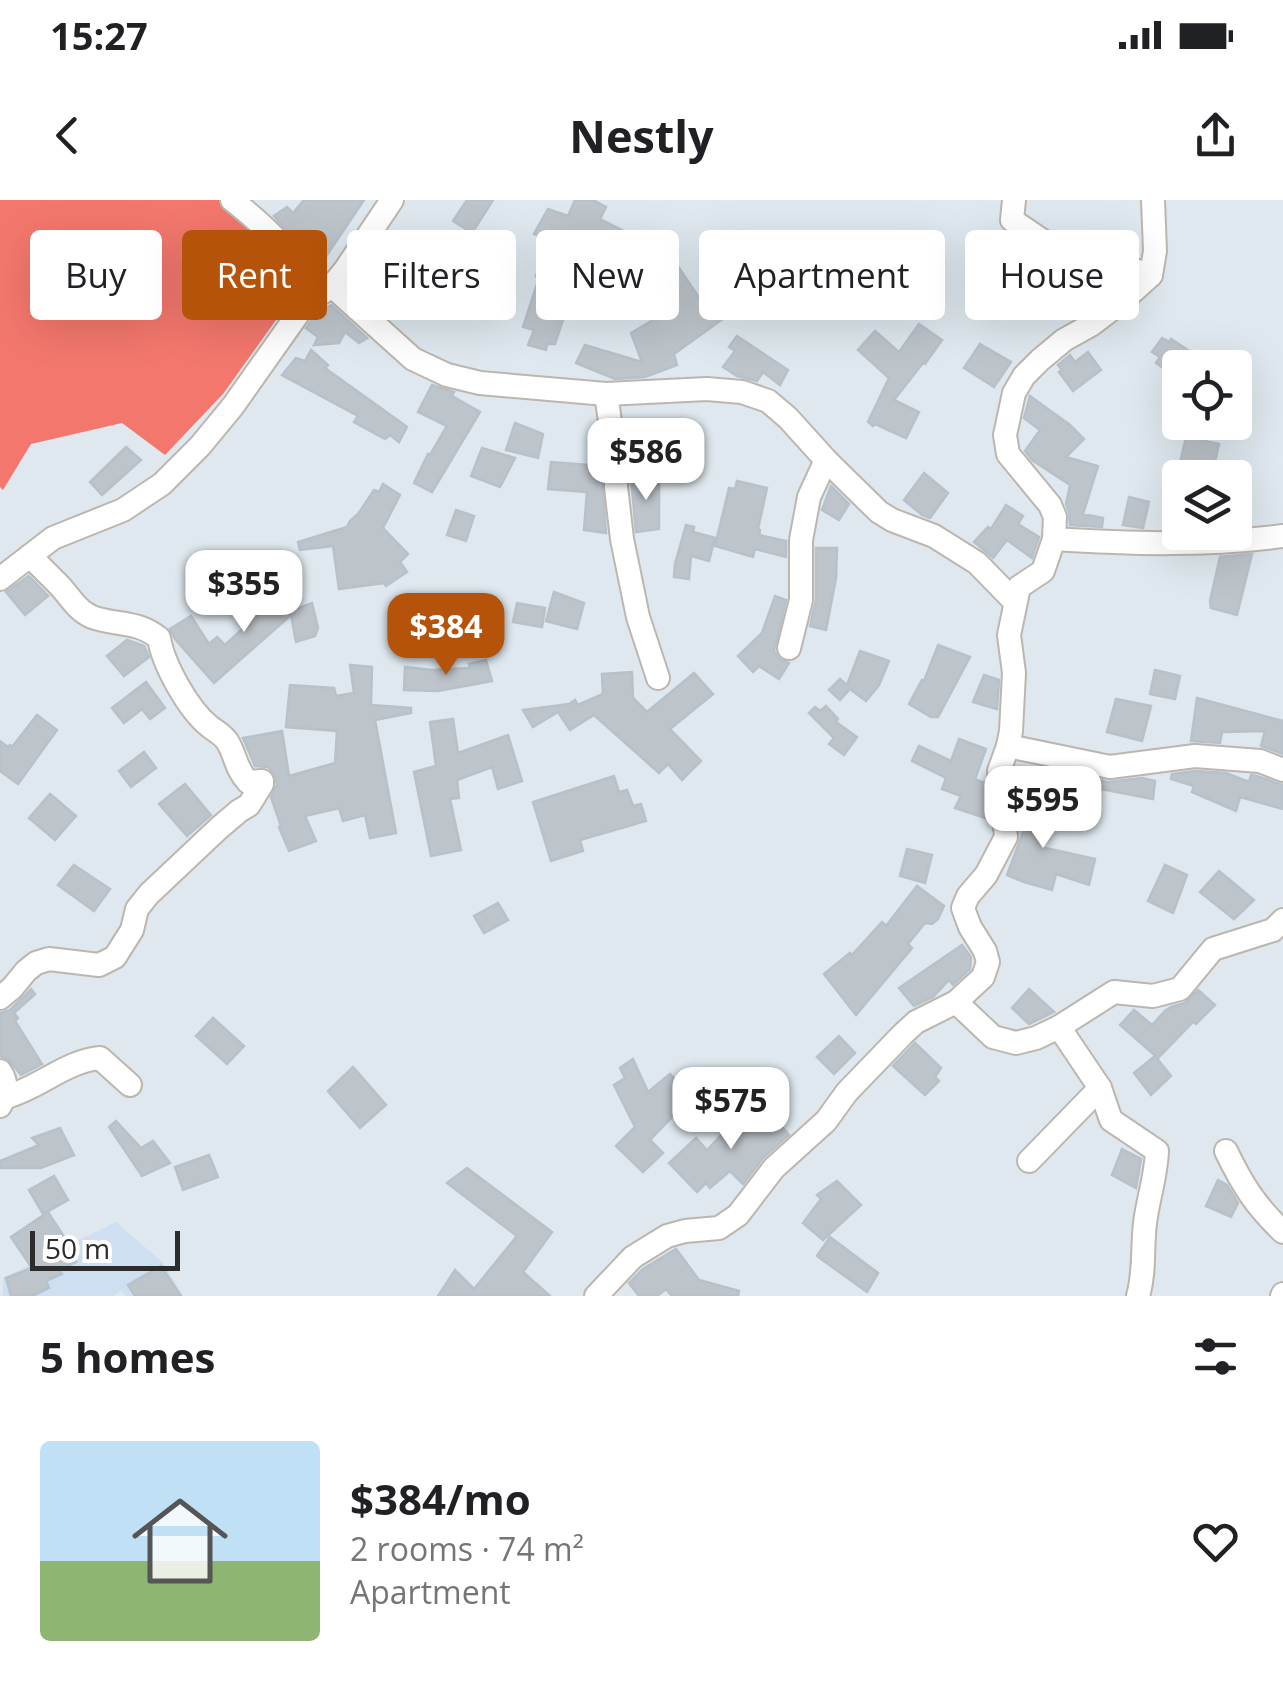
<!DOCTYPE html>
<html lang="en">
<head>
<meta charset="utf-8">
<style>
	:root { --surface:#fff; --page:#f6f6f6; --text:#202124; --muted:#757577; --accent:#b45309 }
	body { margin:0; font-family:"Open Sans",sans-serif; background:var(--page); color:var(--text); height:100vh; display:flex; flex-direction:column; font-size:38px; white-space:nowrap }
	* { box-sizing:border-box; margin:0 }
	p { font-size:32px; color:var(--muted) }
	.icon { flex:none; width:55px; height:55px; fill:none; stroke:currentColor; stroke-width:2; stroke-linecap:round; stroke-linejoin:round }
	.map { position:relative; height:1096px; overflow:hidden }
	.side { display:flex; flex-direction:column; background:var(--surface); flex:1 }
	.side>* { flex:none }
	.guide { position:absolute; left:30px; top:30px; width:1225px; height:90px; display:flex; gap:20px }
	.tools { position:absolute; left:1162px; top:150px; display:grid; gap:20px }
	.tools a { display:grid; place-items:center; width:90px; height:90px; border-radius:10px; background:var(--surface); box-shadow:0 10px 40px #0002; font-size:50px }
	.scale { position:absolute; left:30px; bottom:25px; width:150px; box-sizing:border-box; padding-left:10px; border:5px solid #2c2c2c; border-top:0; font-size:28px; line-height:35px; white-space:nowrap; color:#2c2c2c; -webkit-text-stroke:8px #fff; paint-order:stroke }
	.price { position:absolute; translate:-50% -85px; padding:0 22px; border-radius:20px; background:#fff; color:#222; font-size:32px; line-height:65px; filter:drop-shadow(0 2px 5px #0008) }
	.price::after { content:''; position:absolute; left:50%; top:60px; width:30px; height:22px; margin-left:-15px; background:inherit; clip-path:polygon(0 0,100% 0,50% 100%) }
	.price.on { background:var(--accent); color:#fff }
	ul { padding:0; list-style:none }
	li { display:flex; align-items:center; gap:30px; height:250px; padding:0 40px }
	li span { display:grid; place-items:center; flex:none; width:280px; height:200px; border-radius:10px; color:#555 }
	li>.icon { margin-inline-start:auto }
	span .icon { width:120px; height:120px; fill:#fffc; stroke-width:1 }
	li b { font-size:42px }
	h2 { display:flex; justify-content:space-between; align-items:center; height:120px; padding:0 40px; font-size:42px }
	.tag { padding:0 35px; border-radius:10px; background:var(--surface); box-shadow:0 10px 40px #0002; font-size:35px; line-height:90px }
	.tag.on { background:var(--accent); color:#fff }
	.status { display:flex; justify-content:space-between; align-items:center; height:70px; padding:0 50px; background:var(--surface); direction:ltr }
	.status svg { height:28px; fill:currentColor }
	header { display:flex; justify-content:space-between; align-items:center; height:130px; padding:0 40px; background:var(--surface); font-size:45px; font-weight:700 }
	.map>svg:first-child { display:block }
	.education { fill:#cddff0 }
	.water { fill:#f3776d }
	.building { fill:#bdc4ca; stroke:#b7c1ca; stroke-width:2.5 }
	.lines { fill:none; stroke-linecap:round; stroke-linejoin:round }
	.street-casing { stroke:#bcb7ae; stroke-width:26 }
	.street { stroke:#fff; stroke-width:22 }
</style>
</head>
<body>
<div class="status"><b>15:27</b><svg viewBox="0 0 49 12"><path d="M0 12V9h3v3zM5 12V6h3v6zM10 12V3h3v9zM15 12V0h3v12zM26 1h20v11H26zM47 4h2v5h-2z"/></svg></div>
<header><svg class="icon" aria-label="back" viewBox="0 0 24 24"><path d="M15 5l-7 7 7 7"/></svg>Nestly<svg class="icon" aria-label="share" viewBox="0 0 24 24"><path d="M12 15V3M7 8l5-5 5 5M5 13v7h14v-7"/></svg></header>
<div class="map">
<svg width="1283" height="1096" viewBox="0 0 1283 1096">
	<rect width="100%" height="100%" fill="#dee8ee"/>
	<!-- education -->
	<polygon class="education" points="116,1022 163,1063 183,1096 126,1096 122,1091 113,1096 3,1096 3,1078"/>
	<!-- water -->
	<polygon class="water" points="0,0 226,0 285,63 289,102 223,194 165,255 122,223 31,244 3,290 0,287"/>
	<!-- building -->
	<g class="building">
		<polygon points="304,0 364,0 325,58 314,52 313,57 306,52 274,16 287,7 293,13"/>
		<polygon points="467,0 493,0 472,33 453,21"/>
		<polygon points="575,0 593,0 606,7 600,19 636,37 618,65 587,48 555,144 547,144 546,150 528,145 534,130 523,127 539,78 536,76 549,41 534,34 548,9 568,16"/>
		<polygon points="671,56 704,105 709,100 724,118 674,154 677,165 645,177 615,179 576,163 585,145 642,162 631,133 668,111 646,71"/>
		<polygon points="331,105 367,138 359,143 345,132 339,143 314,145 318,137 306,128 316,115"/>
		<polygon points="919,124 942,140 925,164 923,163 894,200 919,212 906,238 875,224 873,226 868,222 889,178 858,150 875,131 899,152"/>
		<polygon points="737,136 788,170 780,185 763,172 757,181 737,176 723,167 735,151 729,147"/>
		<polygon points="1162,138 1170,142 1171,139 1215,168 1180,168 1180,180 1156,163 1160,157 1152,152"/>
		<polygon points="980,144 1011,162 994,187 964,168"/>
		<polygon points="311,150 328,165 325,168 407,227 399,242 390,235 385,239 354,222 358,216 282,175 296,158 305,161"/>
		<polygon points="1088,152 1101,170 1073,191 1059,172 1062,170 1058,165 1070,155 1075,162"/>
		<polygon points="432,185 454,192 452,196 480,212 432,292 414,283 428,254 430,255 447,226 418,212"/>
		<polygon points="1030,196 1070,225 1084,239 1066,257 1098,266 1083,314 1103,318 1102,327 1070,325 1069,312 1066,304 1070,285 1032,260 1025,251 1040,230 1024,218"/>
		<polygon points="515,223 543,234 538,258 506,250"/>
		<polygon points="1186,237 1219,244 1212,275 1179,267"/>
		<polygon points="126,247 141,260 102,295 90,282"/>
		<polygon points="482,248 515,258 500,287 471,276"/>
		<polygon points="551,262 601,266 606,333 584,330 587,292 548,289"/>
		<polygon points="924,273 948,293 930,318 922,315 904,300"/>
		<polygon points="631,277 659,279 659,329 636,332"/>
		<polygon points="737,281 767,288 758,329 760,330 759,335 786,341 786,357 755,349 753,357 715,346 729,288 735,289"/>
		<polygon points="383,284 400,295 383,328 408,354 400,362 407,372 386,386 384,383 339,389 333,346 300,350 298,342 347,327 350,321 358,314 374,290 379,292"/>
		<polygon points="831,286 849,304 839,320 822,310"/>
		<polygon points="1129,297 1149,302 1143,328 1123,325"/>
		<polygon points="1006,305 1023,316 1018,324 1039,337 1032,358 1007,340 993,358 974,342 988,327 991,329"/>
		<polygon points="456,310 474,316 466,341 447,335"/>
		<polygon points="686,325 694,327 693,332 715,338 709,361 691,356 689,379 674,377 675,364"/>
		<polygon points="816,348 837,348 836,378 826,430 810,426 816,400"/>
		<polygon points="1252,354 1237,415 1211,408 1210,401 1220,357"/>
		<polygon points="29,376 48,396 25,415 6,392"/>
		<polygon points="286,390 297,409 312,403 318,428 315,436 296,442 291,415 214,483 175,439 170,429 191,416 209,444 217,437 225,445 267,406 265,402"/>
		<polygon points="554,392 584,403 577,429 546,421"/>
		<polygon points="775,396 786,400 774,451 779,459 789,463 779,479 759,466 753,472 738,456 762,433"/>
		<polygon points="517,403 545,408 542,427 513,422"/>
		<polygon points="127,440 144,446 149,457 124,476 107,456"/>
		<polygon points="938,445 970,457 938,517 931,517 909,504 922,480 924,481"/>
		<polygon points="860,451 889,461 879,485 866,501 850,489 840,500 829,490 840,479 847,485"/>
		<polygon points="486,460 492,481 438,491 404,490 405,467 432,470 470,468 469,464"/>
		<polygon points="350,465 372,467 371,505 411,508 411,513 375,520 396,633 370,638 365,615 343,621 339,608 305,616 316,641 289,651 279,627 281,626 271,597 277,585 275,574 268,567 255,566 243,538 282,531 289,576 335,563 337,531 286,527 290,485 334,488 336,496 354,493"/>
		<polygon points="1155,470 1180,476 1175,499 1150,494"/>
		<polygon points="632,472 633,498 647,512 694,473 713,494 670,529 701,561 682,580 668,564 659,573 594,515 570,530 558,512 533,527 523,510 569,504 575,500 578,505 603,494 602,474"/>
		<polygon points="984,475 999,480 997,509 973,502"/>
		<polygon points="146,482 165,508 150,519 142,509 124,523 112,508"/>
		<polygon points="1197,498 1283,521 1283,554 1261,546 1265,531 1222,532 1220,543 1191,541"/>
		<polygon points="1116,499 1151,506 1142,541 1107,532"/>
		<polygon points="826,506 838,519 836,522 857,537 844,555 829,544 834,538 809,513 815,507 820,511"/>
		<polygon points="37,515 57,530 18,584 0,571 0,541 8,547 10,545 12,547"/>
		<polygon points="453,519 458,553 508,535 522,581 498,589 492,567 457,580 459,598 450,599 461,650 431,656 414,572 436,566 430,522"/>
		<polygon points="959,539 986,549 975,579 985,583 988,619 955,608 961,596 942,589 946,578 912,561 919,546 951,561"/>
		<polygon points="144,552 156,568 131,587 119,571"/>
		<polygon points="1195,571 1226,573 1249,582 1251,575 1257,576 1283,585 1283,609 1240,597 1236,611 1192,592 1194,586 1171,579 1172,574"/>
		<polygon points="614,576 619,592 627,590 633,606 641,604 646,621 580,640 583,651 551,661 533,602"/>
		<polygon points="1081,576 1108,582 1142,578 1155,581 1153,599 1080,585"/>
		<polygon points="185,584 211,615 187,636 159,604"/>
		<polygon points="1016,591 1045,600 1042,618 1050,622 1041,647 1095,659 1089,685 1056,674 1052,690 1024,682 1007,675 1025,627 1020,625"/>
		<polygon points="50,594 76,616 55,640 29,618"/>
		<polygon points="907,649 932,655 925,683 900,676"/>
		<polygon points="74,665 110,689 94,711 58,685"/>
		<polygon points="1165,665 1187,675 1173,713 1148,701"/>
		<polygon points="1219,671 1254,700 1234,719 1200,692"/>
		<polygon points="917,686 944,706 938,719 932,724 925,723 908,744 912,748 856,815 824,774 850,753 852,755 882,722 886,726"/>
		<polygon points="498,703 508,720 484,733 474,716"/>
		<polygon points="962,745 971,757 970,769 953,785 949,780 933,797 914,806 899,788"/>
		<polygon points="31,789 35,794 14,813 18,818 15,821 42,864 21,875 8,859 0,856 0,813 10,810"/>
		<polygon points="1029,789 1054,812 1029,824 1012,808"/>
		<polygon points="1198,790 1215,805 1196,824 1193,822 1158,858 1120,825 1134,810 1152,825 1165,811 1171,807 1185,803"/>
		<polygon points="213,818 244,846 227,864 196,836"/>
		<polygon points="839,836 855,853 834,874 817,857"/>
		<polygon points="915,843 941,868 935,877 939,881 925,895 893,866"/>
		<polygon points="1155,856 1171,876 1151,895 1134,873"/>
		<polygon points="633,859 648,892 670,874 701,908 686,921 678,911 650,940 663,953 643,972 616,946 635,927 614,885 625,878 620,868"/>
		<polygon points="353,867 386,905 360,928 328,891"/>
		<polygon points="763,905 789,935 764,957 743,984 730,971 710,988 706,983 697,992 669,963 696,938 707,950 727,929 730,932"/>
		<polygon points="116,921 141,948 153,941 170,963 142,976 109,927"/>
		<polygon points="60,928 74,955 41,968 0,968 0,961 39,945 32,938"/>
		<polygon points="1122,949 1141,959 1136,988 1112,975"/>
		<polygon points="209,955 218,977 183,990 175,967"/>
		<polygon points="467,968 552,1032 523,1072 550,1096 438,1096 455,1070 474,1089 517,1036 447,983"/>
		<polygon points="54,976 68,1000 43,1014 29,990"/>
		<polygon points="1218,980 1227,985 1238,1003 1231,1017 1206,1006"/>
		<polygon points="837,981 861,1005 823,1040 803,1023 821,999 817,995"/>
		<polygon points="48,1012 70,1046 76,1062 59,1069 62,1074 46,1081 49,1088 32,1096 11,1096 6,1078 32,1068 11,1037"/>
		<polygon points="830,1037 878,1073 867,1092 817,1056"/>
		<polygon points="676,1049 699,1080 739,1091 738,1096 672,1096 666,1089 657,1096 639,1096 629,1083 643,1069"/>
		<polygon points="161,1066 181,1096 135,1096 128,1085"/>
	</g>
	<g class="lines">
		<!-- street casing -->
		<g class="street-casing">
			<g id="street">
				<path d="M232 0C256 19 293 50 303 79 305 87 305 96 305 104"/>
				<polyline points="1014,0 1012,20 1046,43 1151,75"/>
				<polyline points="332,86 413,159 447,175 480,183 606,194 707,189 742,192 768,201 788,218 826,260 879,312 892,320 934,336 977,363 1015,402"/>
				<polyline points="606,194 616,262 616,287 622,339 638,417 658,478"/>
				<path d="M1054 339C1130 344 1207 346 1283 336"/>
				<polyline points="0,379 53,338 123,310 162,284 200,246 233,206 305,104 332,86 345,70 392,0"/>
				<polyline points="789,448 801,400 801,340 809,297 826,260"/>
				<polyline points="1008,546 1110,567 1195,556 1260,561 1283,570"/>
				<path d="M0 798 12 788 26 771 36 763 49 759 99 765 115 757 132 730 137 709 149 694 219 628 239 611 249 605 262 584V581L248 582C235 568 236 555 227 541 222 534 215 531 209 526 188 509 163 464 159 438 136 420 117 426 92 417 76 410 70 396 58 384 49 375 40 366 30 356"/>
				<polyline points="956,802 993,837 1016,843 1036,838 1059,827 1114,792 1153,796 1180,789 1213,749 1273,730 1283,720"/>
				<path d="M1059 827 1100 888 1111 920 1157 951C1156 976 1148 999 1145 1023 1142 1048 1145 1072 1138 1096"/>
				<path d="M0 871C8 883 7 894 0 906"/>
				<path d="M6 897C39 888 66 861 100 858L130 885"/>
				<path d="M1226 951C1243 986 1255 1005 1283 1032"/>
				<polyline points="1029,961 1100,888"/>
				<polyline points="596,1096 633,1057 667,1036 685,1031 719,1028 738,1015 774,968 826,921 847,892 903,834 916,822 956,802 983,777 988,762 985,751 970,727 963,708 968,696 986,675 1006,637 999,571 1008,546 1011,531 1014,473 1009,435 1019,387 1043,371 1054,339 1055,317 1050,305 1008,254 1005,235 1014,193 1024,176 1040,160 1064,140 1091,125 1120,103 1151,75 1155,51 1153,0"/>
				<polyline points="1282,1096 1283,1094"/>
			</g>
		</g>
		<!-- street -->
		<use href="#street" class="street"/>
	</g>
</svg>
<div class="tools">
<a><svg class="icon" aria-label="locate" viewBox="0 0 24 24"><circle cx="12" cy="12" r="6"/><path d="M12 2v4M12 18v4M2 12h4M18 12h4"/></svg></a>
<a><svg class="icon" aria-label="layers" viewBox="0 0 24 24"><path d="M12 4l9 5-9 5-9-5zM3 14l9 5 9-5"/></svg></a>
</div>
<div class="scale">50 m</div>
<b class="price" style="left:646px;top:303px">$586</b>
<b class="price" style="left:244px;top:435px">$355</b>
<b class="price on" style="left:446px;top:478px">$384</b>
<b class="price" style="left:1043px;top:651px">$595</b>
<b class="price" style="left:731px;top:952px">$575</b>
<div class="guide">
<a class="tag">Buy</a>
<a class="tag on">Rent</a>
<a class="tag">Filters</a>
<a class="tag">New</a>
<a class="tag">Apartment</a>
<a class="tag">House</a>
</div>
</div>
<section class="side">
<h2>5 homes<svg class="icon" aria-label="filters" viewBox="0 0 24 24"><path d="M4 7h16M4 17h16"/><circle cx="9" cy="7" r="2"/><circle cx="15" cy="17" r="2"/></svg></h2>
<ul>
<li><span style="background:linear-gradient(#bfe0f5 60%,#8fb573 0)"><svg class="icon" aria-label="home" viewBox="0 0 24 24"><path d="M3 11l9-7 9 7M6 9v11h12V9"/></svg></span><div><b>$384/mo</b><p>2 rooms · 74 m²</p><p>Apartment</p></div><svg class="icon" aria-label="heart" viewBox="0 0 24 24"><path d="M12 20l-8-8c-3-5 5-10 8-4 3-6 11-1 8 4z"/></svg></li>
</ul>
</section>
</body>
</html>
